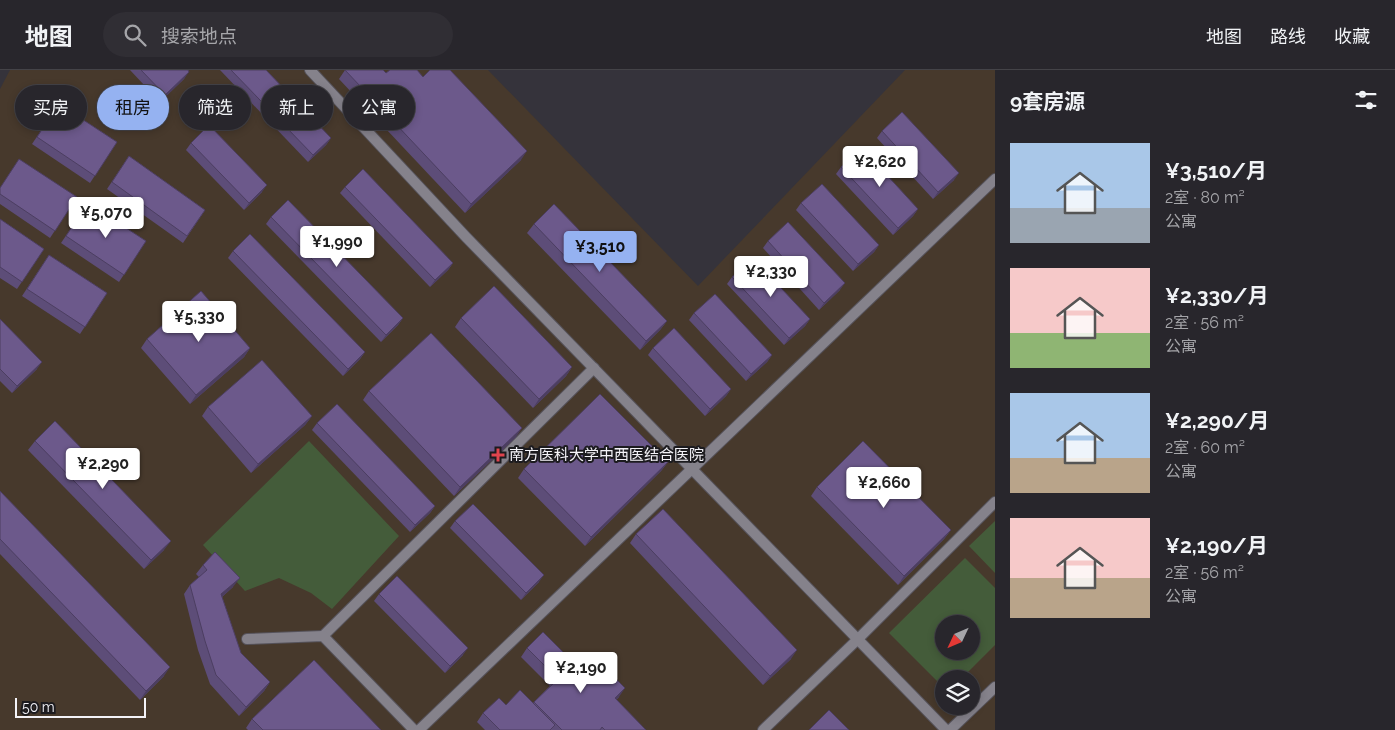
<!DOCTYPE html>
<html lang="zh">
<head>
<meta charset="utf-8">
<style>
	:root { --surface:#28262c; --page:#302e34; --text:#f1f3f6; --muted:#a5a5a9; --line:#444348; --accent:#95b2f1 }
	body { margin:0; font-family:Raleway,"Noto Sans SC",sans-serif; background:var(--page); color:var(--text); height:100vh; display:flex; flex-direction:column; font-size:19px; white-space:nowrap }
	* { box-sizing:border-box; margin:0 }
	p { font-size:16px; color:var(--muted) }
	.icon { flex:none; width:28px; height:28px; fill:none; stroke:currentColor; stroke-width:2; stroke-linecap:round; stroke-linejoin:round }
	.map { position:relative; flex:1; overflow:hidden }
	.panel { display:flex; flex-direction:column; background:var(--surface); width:400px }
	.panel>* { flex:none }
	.top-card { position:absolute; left:15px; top:15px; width:475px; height:45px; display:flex; gap:10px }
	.needle { width:32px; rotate:226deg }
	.controls { position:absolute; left:935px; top:545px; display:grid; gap:10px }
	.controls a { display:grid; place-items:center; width:45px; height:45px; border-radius:50%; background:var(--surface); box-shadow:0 2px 8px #0003,0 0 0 1px var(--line); font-size:25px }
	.scale { position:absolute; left:15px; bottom:12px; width:131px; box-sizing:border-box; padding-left:5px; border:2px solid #f4f3f8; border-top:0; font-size:14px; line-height:18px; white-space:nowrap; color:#f4f3f8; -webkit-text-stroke:4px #1c1b1f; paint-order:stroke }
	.price { position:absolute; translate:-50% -42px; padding:0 11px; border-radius:5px; background:#fff; color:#222; font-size:16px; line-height:32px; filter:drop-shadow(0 1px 2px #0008) }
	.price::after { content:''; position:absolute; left:50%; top:30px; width:15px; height:11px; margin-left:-8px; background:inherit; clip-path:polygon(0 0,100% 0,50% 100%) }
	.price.current { background:var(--accent); color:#111 }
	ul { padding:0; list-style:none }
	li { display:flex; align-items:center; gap:15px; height:125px; padding:0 15px }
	li span { display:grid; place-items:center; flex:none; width:140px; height:100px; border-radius:0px; color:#555 }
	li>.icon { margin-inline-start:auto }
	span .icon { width:60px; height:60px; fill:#fffc; stroke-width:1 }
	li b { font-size:21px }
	h2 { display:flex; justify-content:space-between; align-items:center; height:60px; padding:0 15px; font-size:21px }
	.pill { padding:0 18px; border-radius:22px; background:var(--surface); box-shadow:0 2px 8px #0003,0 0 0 1px var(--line); font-size:18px; line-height:45px }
	.pill.current { background:var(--accent); color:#111 }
	header { display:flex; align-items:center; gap:30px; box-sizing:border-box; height:70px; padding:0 25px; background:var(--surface); border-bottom:1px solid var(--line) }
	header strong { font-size:24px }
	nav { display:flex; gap:28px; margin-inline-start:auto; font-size:18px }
	.search { width:350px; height:45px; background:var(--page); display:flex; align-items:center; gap:12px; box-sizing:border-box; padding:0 18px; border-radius:28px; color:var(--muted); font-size:19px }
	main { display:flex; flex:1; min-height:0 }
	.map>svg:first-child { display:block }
	.medical { fill:#47392c; fill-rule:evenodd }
	.green { fill:#445c3a; fill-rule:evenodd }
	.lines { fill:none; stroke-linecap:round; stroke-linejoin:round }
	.lane-casing { stroke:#55525a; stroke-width:12 }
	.lane { stroke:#85828b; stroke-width:10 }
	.wall { fill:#5d4d78 }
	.shaded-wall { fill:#4c3e61 }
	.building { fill:#6c598b; stroke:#4c3e61 }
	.health-dot { fill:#e0444e; stroke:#1c1b1f; stroke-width:2 }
	.labels { text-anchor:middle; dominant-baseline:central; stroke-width:4; stroke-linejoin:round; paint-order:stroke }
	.poi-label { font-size:15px; fill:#f4f3f8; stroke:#1c1b1f; text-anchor:start }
</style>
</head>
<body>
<header>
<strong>地图</strong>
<div class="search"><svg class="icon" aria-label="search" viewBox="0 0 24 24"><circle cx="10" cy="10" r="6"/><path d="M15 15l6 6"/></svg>搜索地点</div>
<nav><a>地图</a><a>路线</a><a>收藏</a></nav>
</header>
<main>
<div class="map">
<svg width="995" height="660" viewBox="0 0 995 660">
	<rect width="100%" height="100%" fill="#35333b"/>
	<!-- medical -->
	<path class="medical" d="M10 0H488L698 216 905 0H995V660H0V19ZM944 554H971V581H944ZM944 609H971V636H944Z"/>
	<!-- green -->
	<g class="green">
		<polygon points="309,371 399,466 332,539 311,523 279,508 245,521 203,475"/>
		<polygon points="995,451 995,503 969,476"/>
		<path d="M965 488 995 518V575L961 609H944V618L889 563ZM944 554H971V581H944Z"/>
	</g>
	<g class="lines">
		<!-- lane casing -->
		<g class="lane-casing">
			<g id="lane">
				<polyline points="310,0 466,167 946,660"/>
				<polyline points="323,566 594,298"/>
				<polyline points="247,569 323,566 414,660"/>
				<polyline points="419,660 995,109"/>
				<polyline points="763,660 857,570 995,432"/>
				<polyline points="950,660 995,617"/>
			</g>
		</g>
		<!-- lane -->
		<use href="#lane" class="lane"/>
	</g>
	<!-- wall -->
	<g class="wall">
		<polygon points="130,0 188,0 184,9 160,32"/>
		<polygon points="220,0 266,0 331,68 326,75 308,92"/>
		<polygon points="345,0 423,7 521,90 465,143 339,9"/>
		<polygon points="59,34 117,72 90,113 32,74"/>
		<polygon points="882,61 954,110 933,129 877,68"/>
		<polygon points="191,73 262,122 244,140 186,80"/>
		<polygon points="129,86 205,140 183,173 107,119"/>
		<polygon points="841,97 918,139 913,146 893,165 836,104"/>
		<polygon points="0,117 77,127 50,168 0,134"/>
		<polygon points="345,117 453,193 448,200 430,217 340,123"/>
		<polygon points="88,133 146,171 119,212 61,173"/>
		<polygon points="801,133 879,175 874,182 853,201 796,140"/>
		<polygon points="271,147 403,248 398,255 381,272 266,154"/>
		<polygon points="0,149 44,179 17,219 0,208"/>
		<polygon points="534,154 667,251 660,260 640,280 527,163"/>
		<polygon points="768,171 840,220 819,240 763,178"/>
		<polygon points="233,181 365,282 360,289 343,306 228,188"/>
		<polygon points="49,185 107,223 80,264 22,226"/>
		<polygon points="732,207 810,249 805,256 784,275 727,214"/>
		<polygon points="694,243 772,285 767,292 746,311 689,250"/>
		<polygon points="461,248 572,297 566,306 533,338 455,257"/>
		<polygon points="0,249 37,299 12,323 0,311"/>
		<polygon points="147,269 250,278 244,287 190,334 141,278"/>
		<polygon points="653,278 731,319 726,326 705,346 648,285"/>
		<polygon points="369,321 516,367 454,426 363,330"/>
		<polygon points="208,337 312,346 305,355 251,403 202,346"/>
		<polygon points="317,353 435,436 430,443 410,462 312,360"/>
		<polygon points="35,371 164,480 144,499 28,380"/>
		<polygon points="668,392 661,401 585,476 518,408 524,399"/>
		<polygon points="817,417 951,460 944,469 898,515 811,426"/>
		<polygon points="0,421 164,606 140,630 0,484"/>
		<polygon points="455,451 539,512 521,530 450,458"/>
		<polygon points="636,464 791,589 763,615 630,473"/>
		<polygon points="203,495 233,517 222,527 241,583 270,612 264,621 239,646 210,614 198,580 184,524 190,515 199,507 196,504"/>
		<polygon points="379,524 463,585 445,603 374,531"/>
		<polygon points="527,578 586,605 619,627 616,630 646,660 485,660 477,652 483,643 506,635 533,633 550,616 521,587"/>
		<polygon points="252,649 381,660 248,660 246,658"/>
	</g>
	<!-- shaded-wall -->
	<g class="shaded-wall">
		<polygon points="189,2 184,9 160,32 165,25"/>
		<polygon points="331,68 326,75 308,92 313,85"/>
		<polygon points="527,81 521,90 465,143 471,134"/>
		<polygon points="959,103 954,110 933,129 938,122"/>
		<polygon points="267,115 262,122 244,140 249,133"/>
		<polygon points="918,139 913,146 893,165 898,158"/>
		<polygon points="879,175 874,182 853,201 858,194"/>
		<polygon points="453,193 448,200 430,217 435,210"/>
		<polygon points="845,213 840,220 819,240 824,233"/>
		<polygon points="403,248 398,255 381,272 386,265"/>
		<polygon points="810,249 805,256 784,275 789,268"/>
		<polygon points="667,251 660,260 640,280 646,271"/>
		<polygon points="250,278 244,287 190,334 196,325"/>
		<polygon points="365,282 360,289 343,306 348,299"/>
		<polygon points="772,285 767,292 746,311 751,304"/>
		<polygon points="42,292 37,299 12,323 17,316"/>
		<polygon points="572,297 566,306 533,338 539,329"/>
		<polygon points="731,319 726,326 705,346 710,339"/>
		<polygon points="312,346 305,355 251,403 258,394"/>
		<polygon points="522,358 516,367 454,426 460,417"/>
		<polygon points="668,392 661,401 585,476 591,467"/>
		<polygon points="435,436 430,443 410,462 415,455"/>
		<polygon points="951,460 944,469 898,515 904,506"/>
		<polygon points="171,471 164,480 144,499 151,490"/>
		<polygon points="544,505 539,512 521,530 526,523"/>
		<polygon points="240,508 233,517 215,533 221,524"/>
		<polygon points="468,578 463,585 445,603 450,596"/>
		<polygon points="797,580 791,589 763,615 770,606"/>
		<polygon points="170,597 164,606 140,630 146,621"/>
		<polygon points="270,612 264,621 239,646 246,637"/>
		<polygon points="625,618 619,627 608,637 615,628"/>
	</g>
	<!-- building -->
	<g class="building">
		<polygon points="141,0 188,0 189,2 165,25"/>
		<polygon points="231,0 266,0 331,68 313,85"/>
		<polygon points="345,0 383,0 386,3 390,0 417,0 423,7 430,0 450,0 527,81 471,134"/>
		<polygon points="59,34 117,72 95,106 37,67"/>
		<polygon points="902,42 959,103 938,122 882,61"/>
		<polygon points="209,55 267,115 249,133 191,73"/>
		<polygon points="862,78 918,139 898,158 841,97"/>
		<polygon points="129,86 205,140 187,166 112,112"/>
		<polygon points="19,89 77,127 55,161 0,124 0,118"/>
		<polygon points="363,99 453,193 435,210 345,117"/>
		<polygon points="822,114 879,175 858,194 801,133"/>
		<polygon points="288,130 403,248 386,265 271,147"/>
		<polygon points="88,133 146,171 124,205 66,166"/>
		<polygon points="554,134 667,251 646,271 534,154"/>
		<polygon points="0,149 44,179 22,212 0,197"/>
		<polygon points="788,152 845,213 824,233 768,171"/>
		<polygon points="250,164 365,282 348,299 233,181"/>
		<polygon points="49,185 107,223 85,257 27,219"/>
		<polygon points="753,188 810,249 789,268 732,207"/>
		<polygon points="494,216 572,297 539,329 461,248"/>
		<polygon points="201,221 250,278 196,325 147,269"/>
		<polygon points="715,224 772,285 751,304 694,243"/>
		<polygon points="0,249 42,292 17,316 0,299"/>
		<polygon points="674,258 731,319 710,339 653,278"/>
		<polygon points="431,263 522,358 460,417 369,321"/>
		<polygon points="262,290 312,346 258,394 208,337"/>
		<polygon points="600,324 668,392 591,467 524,399"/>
		<polygon points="337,334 435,436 415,455 317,353"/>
		<polygon points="55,351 171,471 151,490 35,371"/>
		<polygon points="863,371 951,460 904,506 817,417"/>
		<polygon points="0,421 170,597 146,621 0,469"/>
		<polygon points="473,434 544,505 526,523 455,451"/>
		<polygon points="663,439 797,580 770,606 636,464"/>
		<polygon points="215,482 240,508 221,524 241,583 270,612 246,637 216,605 205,571 190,515 207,500 203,495"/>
		<polygon points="397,506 468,578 450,596 379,524"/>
		<polygon points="543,562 586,605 599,592 625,618 615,628 646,660 605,660 602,657 600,660 562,660 534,632 558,609 527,578"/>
		<polygon points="314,590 381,660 263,660 252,649"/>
		<polygon points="520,620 555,655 550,660 500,660 483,643 499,628 506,635"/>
		<polygon points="829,640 849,660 809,660"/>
	</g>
	<!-- markers -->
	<path class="health-dot" d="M495.5 377.5h5v5h5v5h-5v5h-5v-5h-5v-5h5z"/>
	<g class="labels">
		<!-- poi labels -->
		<g class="poi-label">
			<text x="509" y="385">南方医科大学中西医结合医院</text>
		</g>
	</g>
</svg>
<div class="controls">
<a><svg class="needle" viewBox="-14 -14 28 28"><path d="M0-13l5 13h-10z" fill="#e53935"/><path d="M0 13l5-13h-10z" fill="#a5a5a9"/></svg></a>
<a><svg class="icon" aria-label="layers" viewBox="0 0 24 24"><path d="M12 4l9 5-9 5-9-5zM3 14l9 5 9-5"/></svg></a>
</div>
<div class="scale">50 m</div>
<b class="price" style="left:880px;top:118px">¥2,620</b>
<b class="price" style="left:106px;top:169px">¥5,070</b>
<b class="price" style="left:337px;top:198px">¥1,990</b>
<b class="price current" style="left:600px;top:203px">¥3,510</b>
<b class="price" style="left:771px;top:228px">¥2,330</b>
<b class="price" style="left:199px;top:273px">¥5,330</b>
<b class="price" style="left:103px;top:420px">¥2,290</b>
<b class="price" style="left:884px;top:439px">¥2,660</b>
<b class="price" style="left:581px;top:624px">¥2,190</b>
<div class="top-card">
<a class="pill">买房</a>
<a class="pill current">租房</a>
<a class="pill">筛选</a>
<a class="pill">新上</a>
<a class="pill">公寓</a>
</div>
</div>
<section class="panel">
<h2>9套房源<svg class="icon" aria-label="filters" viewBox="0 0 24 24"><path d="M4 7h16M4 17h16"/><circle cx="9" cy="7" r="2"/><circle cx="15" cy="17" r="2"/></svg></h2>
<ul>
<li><span style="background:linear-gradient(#a9c7e8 65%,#9aa5b1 0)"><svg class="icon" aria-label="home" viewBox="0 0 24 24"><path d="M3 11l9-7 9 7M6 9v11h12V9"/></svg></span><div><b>¥3,510/月</b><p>2室 · 80 m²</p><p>公寓</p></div></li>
<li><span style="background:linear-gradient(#f6c9c9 65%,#8fb573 0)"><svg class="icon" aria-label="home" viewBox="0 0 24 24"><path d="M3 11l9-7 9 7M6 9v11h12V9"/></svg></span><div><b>¥2,330/月</b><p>2室 · 56 m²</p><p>公寓</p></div></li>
<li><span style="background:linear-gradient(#a9c7e8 65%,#b9a48a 0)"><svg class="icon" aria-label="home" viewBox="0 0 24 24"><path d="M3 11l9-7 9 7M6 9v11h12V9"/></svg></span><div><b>¥2,290/月</b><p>2室 · 60 m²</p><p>公寓</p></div></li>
<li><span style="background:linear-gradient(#f6c9c9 60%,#b9a48a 0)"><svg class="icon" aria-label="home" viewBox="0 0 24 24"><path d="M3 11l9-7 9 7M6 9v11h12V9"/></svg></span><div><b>¥2,190/月</b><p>2室 · 56 m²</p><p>公寓</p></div></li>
</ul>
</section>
</main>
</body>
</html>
